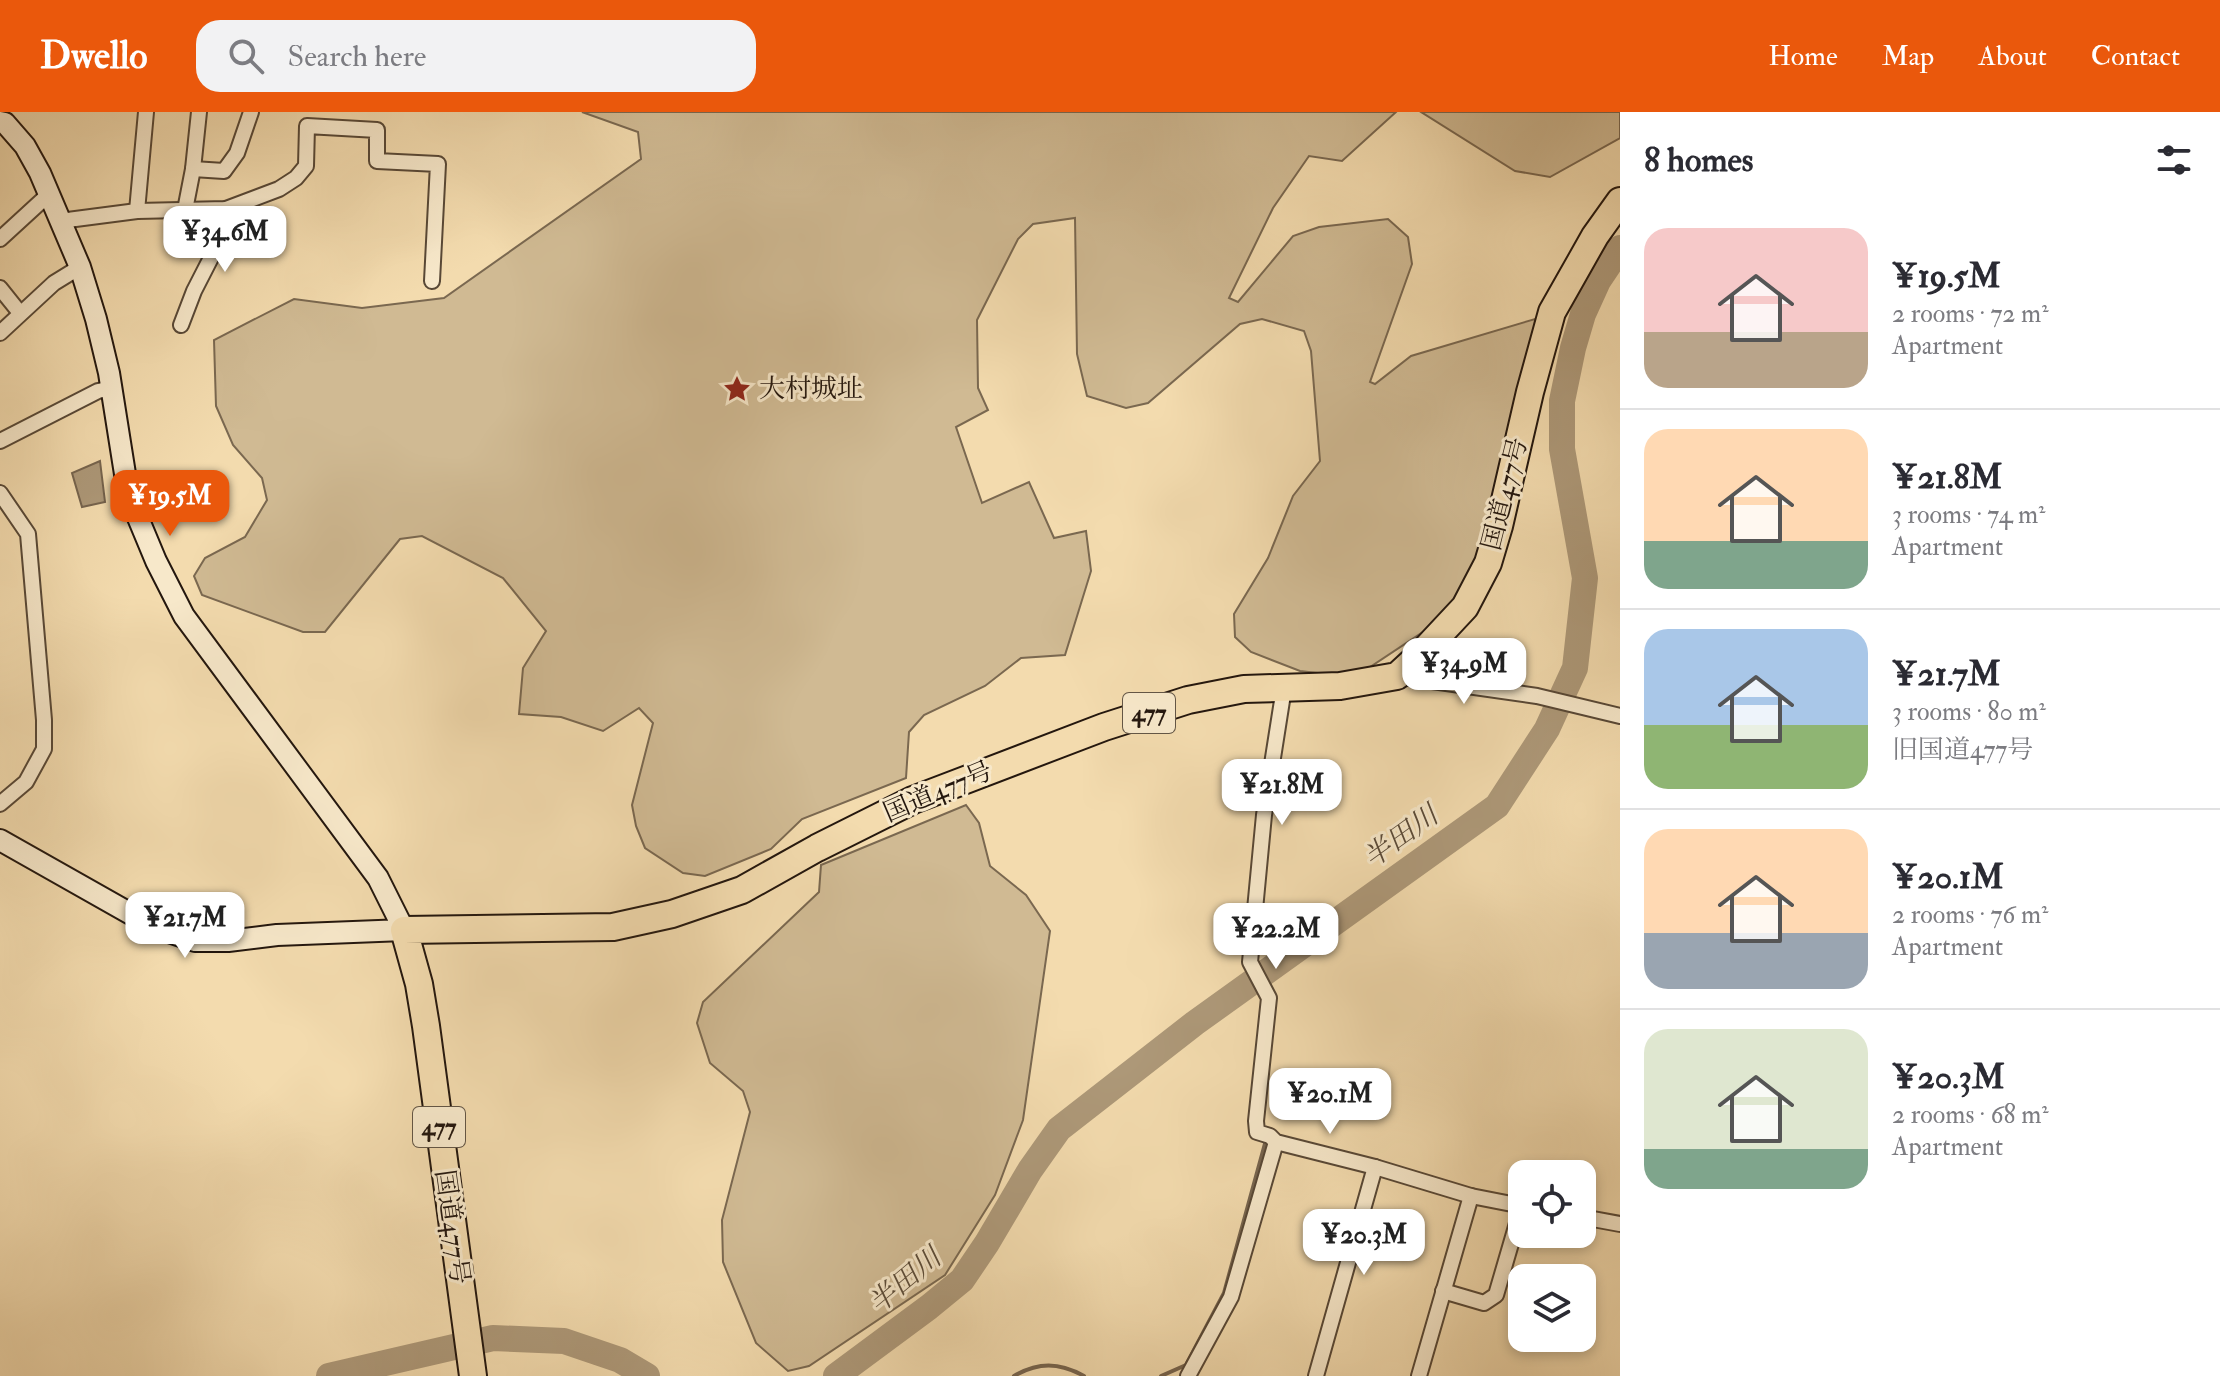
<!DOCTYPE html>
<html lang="en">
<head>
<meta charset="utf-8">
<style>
	:root { --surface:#fff; --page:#f2f2f3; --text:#2b2b33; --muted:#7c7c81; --line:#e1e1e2; --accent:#ea580c }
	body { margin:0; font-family:"IM FELL Double Pica","Noto Serif JP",serif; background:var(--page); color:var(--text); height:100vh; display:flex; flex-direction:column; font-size:30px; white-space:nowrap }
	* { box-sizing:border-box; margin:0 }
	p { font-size:26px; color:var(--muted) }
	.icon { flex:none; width:44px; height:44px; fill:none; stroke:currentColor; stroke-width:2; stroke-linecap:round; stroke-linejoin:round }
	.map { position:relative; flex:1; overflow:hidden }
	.panel { display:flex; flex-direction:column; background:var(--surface); width:600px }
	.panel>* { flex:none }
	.fabs { position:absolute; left:1508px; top:1048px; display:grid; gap:16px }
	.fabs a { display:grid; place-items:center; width:88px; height:88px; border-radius:16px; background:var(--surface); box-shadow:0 4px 12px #0003; font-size:40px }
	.price { position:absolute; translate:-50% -68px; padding:0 18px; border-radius:16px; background:#fff; color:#222; font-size:26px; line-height:52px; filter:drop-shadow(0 2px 4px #0008) }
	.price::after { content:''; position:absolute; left:50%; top:48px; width:24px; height:18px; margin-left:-12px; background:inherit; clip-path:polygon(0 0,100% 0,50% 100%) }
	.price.current { background:var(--accent); color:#fff }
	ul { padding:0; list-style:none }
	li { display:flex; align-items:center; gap:24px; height:200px; padding:0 24px }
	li+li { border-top:2px solid var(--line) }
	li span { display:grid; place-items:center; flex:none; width:224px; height:160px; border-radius:24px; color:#555 }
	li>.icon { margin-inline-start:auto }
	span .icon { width:96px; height:96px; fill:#fffc; stroke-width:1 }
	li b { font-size:34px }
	h2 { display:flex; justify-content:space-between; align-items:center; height:96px; padding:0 24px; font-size:34px }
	header { display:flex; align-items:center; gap:48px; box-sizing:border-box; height:112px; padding:0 40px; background:var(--accent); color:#fff }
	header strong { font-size:38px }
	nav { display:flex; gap:44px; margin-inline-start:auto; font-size:28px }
	.search { width:560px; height:72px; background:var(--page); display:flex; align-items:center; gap:20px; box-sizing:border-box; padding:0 28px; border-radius:24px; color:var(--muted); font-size:30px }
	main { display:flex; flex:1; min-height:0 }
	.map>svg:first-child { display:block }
	.green { fill:#d0ba93; stroke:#7a6850; stroke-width:2 }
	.water { fill:#ad9878; stroke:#76644e; stroke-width:2 }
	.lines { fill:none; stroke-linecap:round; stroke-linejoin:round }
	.stream { stroke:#76644e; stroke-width:4 }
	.river { stroke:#ad9878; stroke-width:26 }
	.street-casing { stroke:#584836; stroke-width:18 }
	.secondary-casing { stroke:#24170e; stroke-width:24 }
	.highway-casing { stroke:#24170e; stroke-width:30 }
	.street { stroke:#f7e8ca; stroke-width:14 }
	.secondary { stroke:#f7e8ca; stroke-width:20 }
	.highway { stroke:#f3dbae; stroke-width:26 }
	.labels { text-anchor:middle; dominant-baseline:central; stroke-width:6; stroke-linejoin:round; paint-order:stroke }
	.shield { fill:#f7e8ca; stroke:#635646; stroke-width:2 }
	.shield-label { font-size:24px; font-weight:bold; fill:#24170e }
	.poi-label { font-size:26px; fill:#24170e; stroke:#f7e8ca; text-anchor:start }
	.street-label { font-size:26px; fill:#24170e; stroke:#f7e8ca }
	.water-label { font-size:28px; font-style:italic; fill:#5b4b38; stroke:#f7e8ca }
</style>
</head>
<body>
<header>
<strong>Dwello</strong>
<div class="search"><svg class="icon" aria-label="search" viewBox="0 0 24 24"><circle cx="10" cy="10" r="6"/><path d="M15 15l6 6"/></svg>Search here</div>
<nav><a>Home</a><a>Map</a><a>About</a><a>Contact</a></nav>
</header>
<main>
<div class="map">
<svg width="1620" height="1264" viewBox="0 0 1620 1264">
	<rect width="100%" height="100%" fill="#f3dbae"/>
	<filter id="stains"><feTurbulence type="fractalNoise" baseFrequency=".0025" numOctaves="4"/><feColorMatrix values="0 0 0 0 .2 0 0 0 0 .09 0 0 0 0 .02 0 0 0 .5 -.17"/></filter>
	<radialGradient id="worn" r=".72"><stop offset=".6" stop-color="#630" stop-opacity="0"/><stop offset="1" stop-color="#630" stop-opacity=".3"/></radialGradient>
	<!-- green -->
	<g class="green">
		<polygon points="582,0 1396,0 1342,49 1309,44 1273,96 1229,186 1238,190 1293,124 1319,115 1388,107 1408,125 1412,152 1370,270 1375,272 1411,244 1535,207 1534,229 1478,451 1456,498 1370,555 1344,564 1300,559 1251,540 1235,525 1234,502 1268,446 1293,384 1320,349 1311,239 1304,219 1262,207 1240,212 1148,291 1126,296 1087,284 1077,242 1075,106 1033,112 1018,127 977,208 978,276 988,298 956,315 982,391 1029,370 1054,426 1086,419 1091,459 1065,543 1021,546 985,574 924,603 909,620 906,666 802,707 771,737 705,764 683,761 645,736 636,714 632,693 653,611 639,596 603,619 561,605 519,602 523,556 546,519 503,466 422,424 400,427 325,520 303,520 202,483 194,464 205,446 245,425 267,388 262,366 233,333 216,294 214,228 294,187 362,196 444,186 641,47 638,20"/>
		<polygon points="1421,0 1620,0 1620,26 1550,65 1515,59"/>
		<polygon points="966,693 979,711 990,754 1026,783 1050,819 1023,1008 995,1083 945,1163 809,1254 788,1259 756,1231 723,1150 722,1108 750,1000 743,979 710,951 697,911 703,890 819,780 821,753"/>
	</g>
	<!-- water -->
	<polygon class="water" points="100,349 105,390 82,395 72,361"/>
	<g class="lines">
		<!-- stream -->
		<g class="stream">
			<path d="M1014 1264C1038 1250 1059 1250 1084 1264"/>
			<polyline points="1161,1264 1186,1253 1224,1181 1266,1028"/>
		</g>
		<!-- river -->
		<g class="river">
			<polyline points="329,1264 493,1226 564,1229 620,1248 647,1264"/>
			<polyline points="836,1264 929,1195 962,1168 987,1131 1030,1058 1059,1017 1195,911 1497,694 1547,617 1575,556 1585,466 1562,337 1562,289 1573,236 1583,202 1598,169 1620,136"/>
		</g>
		<!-- street casing -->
		<g class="street-casing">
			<g id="street">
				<polyline points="193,57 224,59 237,41 251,0"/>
				<polyline points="185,98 193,57 199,0"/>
				<polyline points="137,99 146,0"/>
				<polyline points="60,109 137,99 226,97 279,77 296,66 306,54 307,14 377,18 377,49 438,52 432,169"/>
				<polyline points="0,127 48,83"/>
				<polyline points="0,176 20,201"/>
				<polyline points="181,213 194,179 215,138 226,97"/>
				<polyline points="0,221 54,171 80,155"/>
				<polyline points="0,329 98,279 112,276"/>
				<polyline points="0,381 28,422 44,608 44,637 26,670 0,692"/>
				<polyline points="1397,564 1537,584 1620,604"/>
				<polyline points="1284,576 1264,703 1250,850 1269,886 1256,1009 1257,1020 1270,1024 1276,1030 1375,1055 1471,1084 1522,1094"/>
				<polyline points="1582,1105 1620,1112"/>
				<polyline points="1443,1179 1484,1191 1496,1183 1522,1094"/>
				<polyline points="1188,1264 1231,1185 1276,1030"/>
				<polyline points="1316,1264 1375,1055"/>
				<polyline points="1419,1264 1471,1084"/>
			</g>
		</g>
		<!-- secondary casing -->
		<g class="secondary-casing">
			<polyline id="secondary" points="0,10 5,11 25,34 40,61 80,155 96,207 109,261 125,362 136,401 156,449 184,504 378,766 404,818 277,823 228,829 195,829 154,815 0,728"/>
		</g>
		<!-- highway casing -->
		<g class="highway-casing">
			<polyline id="highway" points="473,1264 426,914 419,872 404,818 613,815 672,802 742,778 817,736 913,688 1104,615 1188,588 1244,577 1340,574 1397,564 1422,541 1465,495 1488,451 1499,414 1530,280 1552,200 1595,124 1620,89"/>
		</g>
		<!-- street -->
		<use href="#street" class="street"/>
		<!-- secondary -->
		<use href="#secondary" class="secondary"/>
		<!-- highway -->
		<use href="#highway" class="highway"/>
	</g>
	<!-- icons -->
	<defs>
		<g id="sight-bare" transform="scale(2.16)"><path d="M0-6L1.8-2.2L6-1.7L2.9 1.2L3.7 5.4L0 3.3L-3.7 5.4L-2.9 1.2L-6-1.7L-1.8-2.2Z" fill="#8f2418" stroke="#f7e8ca" stroke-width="2.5" paint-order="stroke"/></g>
	</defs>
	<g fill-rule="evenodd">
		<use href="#sight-bare" x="737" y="277"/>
	</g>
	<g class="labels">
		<!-- shield labels -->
		<g class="shield">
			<rect x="1123" y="581" width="52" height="40" rx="6"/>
			<rect x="413" y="995" width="52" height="40" rx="6"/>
		</g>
		<g class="shield-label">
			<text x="1149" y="601">477</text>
			<text x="439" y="1015">477</text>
		</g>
		<!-- poi labels -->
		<g class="poi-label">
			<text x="759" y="277">大村城址</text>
		</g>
		<!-- street labels -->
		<g class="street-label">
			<text transform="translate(1505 382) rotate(-76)">国道477号</text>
			<text transform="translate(938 680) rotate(-23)">国道477号</text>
			<text transform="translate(452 1115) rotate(82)">国道477号</text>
		</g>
		<!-- water labels -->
		<g class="water-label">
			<text transform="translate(1401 725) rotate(-36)">半田川</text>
			<text transform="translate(905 1169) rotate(-40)">半田川</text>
		</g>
	</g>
	<rect width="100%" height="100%" filter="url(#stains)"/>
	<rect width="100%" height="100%" fill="url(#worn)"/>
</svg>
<div class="fabs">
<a><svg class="icon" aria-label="locate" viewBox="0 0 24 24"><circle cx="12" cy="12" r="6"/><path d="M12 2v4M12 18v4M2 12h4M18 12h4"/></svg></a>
<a><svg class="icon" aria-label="layers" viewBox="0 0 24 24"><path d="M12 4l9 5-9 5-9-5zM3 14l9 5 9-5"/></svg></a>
</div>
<b class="price" style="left:225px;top:162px">¥34.6M</b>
<b class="price current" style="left:170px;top:426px">¥19.5M</b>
<b class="price" style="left:1464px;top:594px">¥34.9M</b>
<b class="price" style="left:1282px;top:715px">¥21.8M</b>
<b class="price" style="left:185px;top:848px">¥21.7M</b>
<b class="price" style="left:1276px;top:859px">¥22.2M</b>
<b class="price" style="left:1330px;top:1024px">¥20.1M</b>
<b class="price" style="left:1364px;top:1165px">¥20.3M</b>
</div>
<section class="panel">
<h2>8 homes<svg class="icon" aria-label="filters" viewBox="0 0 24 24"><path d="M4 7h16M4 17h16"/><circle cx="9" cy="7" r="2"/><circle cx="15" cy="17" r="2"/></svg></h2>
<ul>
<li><span style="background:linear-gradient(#f6c9c9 65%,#b9a48a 0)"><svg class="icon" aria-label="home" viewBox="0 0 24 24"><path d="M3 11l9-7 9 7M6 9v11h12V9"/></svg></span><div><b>¥19.5M</b><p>2 rooms · 72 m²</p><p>Apartment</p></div></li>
<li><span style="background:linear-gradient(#ffd9b3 70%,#7fa58c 0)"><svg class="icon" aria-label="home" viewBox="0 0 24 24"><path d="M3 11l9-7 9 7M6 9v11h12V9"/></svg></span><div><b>¥21.8M</b><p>3 rooms · 74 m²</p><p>Apartment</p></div></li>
<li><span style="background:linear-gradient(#a9c7e8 60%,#8fb573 0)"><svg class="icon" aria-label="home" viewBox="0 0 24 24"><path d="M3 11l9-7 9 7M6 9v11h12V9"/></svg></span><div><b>¥21.7M</b><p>3 rooms · 80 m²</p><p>旧国道477号</p></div></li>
<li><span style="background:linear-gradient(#ffd9b3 65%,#9aa5b1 0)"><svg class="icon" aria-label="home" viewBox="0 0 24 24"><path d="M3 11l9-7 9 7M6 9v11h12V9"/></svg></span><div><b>¥20.1M</b><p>2 rooms · 76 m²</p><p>Apartment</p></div></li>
<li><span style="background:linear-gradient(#dfe7d0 75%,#7fa58c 0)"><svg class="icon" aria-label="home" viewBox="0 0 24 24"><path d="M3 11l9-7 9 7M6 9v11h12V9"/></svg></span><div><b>¥20.3M</b><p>2 rooms · 68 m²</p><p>Apartment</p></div></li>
</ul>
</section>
</main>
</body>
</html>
